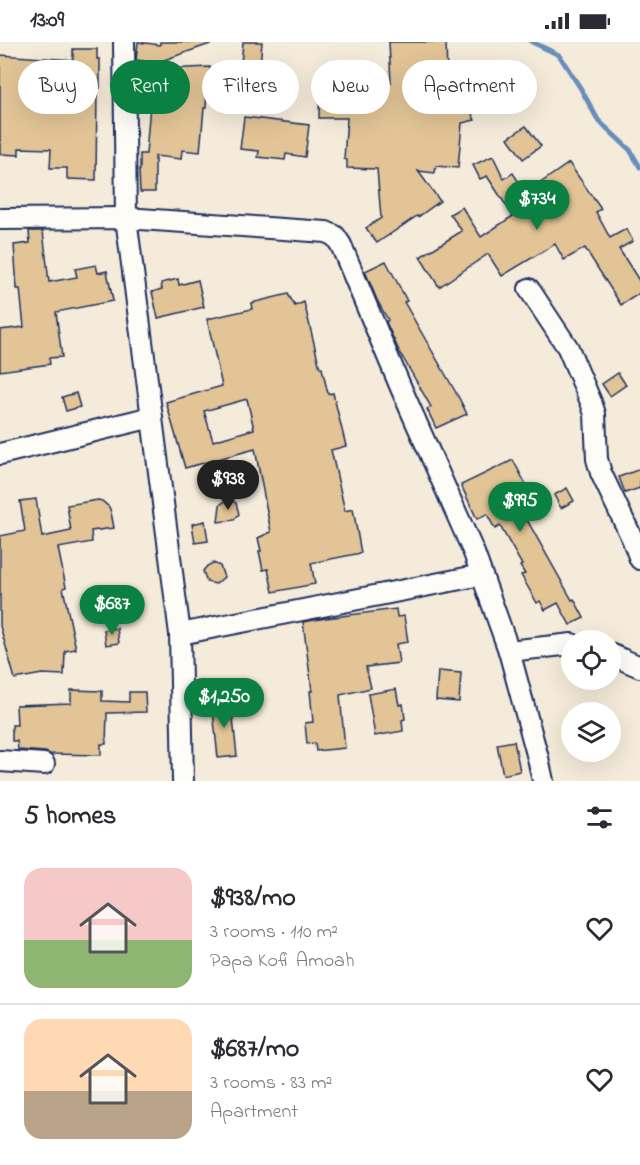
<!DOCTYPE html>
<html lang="en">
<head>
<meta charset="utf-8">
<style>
	:root { --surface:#fff; --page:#f7f7f7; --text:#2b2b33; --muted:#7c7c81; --line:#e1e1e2; --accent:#0b8043 }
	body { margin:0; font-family:"Indie Flower",sans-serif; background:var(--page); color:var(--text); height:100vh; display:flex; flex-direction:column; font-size:22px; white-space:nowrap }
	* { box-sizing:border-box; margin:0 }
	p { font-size:20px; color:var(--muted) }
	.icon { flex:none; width:33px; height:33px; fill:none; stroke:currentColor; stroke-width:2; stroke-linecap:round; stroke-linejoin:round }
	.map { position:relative; height:739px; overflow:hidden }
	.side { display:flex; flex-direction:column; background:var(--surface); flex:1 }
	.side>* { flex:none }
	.hud { position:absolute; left:18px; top:18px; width:604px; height:54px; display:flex; gap:12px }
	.fabs { position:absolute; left:561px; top:588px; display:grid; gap:12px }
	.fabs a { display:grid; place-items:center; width:60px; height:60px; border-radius:50%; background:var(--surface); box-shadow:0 6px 24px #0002; font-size:30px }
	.price { position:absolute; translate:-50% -51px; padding:0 14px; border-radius:21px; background:var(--accent); color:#fff; font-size:20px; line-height:39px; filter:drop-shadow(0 2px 3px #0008) }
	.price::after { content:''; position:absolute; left:50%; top:36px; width:18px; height:14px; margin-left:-9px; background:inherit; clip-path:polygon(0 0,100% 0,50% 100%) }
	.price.active { background:#222; color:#fff }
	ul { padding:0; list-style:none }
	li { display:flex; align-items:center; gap:18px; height:150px; padding:0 24px }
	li+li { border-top:2px solid var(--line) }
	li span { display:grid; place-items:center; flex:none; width:168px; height:120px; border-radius:18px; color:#555 }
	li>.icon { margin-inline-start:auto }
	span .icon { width:72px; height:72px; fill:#fffc; stroke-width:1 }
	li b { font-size:26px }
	h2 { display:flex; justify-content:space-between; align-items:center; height:72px; padding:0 24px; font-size:26px }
	.chip { padding:0 21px; border-radius:27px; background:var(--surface); box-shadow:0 6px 24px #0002; font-size:21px; line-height:54px }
	.chip.active { background:var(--accent); color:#fff }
	.status { display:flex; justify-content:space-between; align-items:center; height:42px; padding:0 30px; background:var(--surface); direction:ltr }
	.status svg { height:16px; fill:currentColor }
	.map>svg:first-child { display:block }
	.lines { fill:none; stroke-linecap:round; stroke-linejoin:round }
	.stream { stroke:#688dba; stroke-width:5 }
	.building { fill:#e2c496; stroke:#1b2f5e; stroke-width:1.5; fill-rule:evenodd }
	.street-casing { stroke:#1b2f5e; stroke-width:24 }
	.street { stroke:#fdfcf7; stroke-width:20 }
</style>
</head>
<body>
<div class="status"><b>13:09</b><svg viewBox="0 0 49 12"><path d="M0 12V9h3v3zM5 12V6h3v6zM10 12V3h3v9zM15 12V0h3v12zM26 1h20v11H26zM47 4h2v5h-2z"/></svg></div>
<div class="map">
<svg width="640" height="739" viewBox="0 0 640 739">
	<rect width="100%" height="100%" fill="#f5ebda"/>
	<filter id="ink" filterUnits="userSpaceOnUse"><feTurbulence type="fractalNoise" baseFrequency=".0167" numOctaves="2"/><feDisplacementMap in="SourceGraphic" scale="12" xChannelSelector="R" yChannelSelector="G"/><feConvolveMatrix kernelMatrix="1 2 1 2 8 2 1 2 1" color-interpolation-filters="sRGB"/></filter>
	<g filter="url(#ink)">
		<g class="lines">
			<!-- stream -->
			<polyline class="stream" points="532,0 559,13 581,47 598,78 630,108 640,125"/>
		</g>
		<!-- building -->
		<g class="building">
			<polygon points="138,0 160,3 160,0 209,0 210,2 144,25 144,19 136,18"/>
			<polygon points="243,0 262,0 256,69 237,67"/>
			<polygon points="389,0 446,0 448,66 467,62 475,78 462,81 458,126 436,124 435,131 418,129 440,159 418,175 417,174 377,201 366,186 381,176 377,127 347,126 347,118 344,117 347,76 319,76 320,39 391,41"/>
			<polygon points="73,7 97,7 97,17 100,17 100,46 97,46 96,138 67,137 67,126 50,126 51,107 19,106 19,113 0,112 0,13 73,18"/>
			<polygon points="210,25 211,44 207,44 206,66 204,66 200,110 182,108 181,117 155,114 155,150 140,150 139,128 140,128 140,112 146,112 150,63 142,62 144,28"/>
			<polygon points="244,75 309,83 305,115 286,112 285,118 258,115 259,109 240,107"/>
			<polygon points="526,84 541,104 523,117 508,96"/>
			<polygon points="493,114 504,137 513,131 526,151 569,121 601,167 596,170 610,196 626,187 633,199 619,207 640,240 640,251 621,263 585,206 564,218 555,202 502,234 488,212 439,245 420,215 462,189 450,172 462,165 481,195 513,174 487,134 480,137 473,123"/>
			<polygon points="29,189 43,189 49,240 77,235 75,227 96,223 98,231 107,229 113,259 56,270 62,315 49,316 50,322 0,329 0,288 24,285 20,247 17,247 14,203 30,201"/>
			<polygon points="386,219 407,259 404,260 459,356 467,372 436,386 427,367 431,365 399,309 386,280 388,278 377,258 365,229"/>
			<polygon points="178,237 179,243 198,238 204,265 158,276 152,250 162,247 161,241"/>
			<path d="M288 252 295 264 304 260 320 326H322L328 352 333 351 346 404 331 408 345 469 353 467 361 511 311 521 315 542 273 550 268 527 263 528 259 509H261L258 496 271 490 255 407 185 426 166 360 222 344 207 277 252 267 251 261ZM247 357 254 387 213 399 204 369Z"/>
			<polygon points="618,331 626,343 610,354 602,342"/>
			<polygon points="76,351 80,365 66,369 62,355"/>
			<polygon points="513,418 540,469 526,476 572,558 574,557 584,576 570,583 558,561 545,568 540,559 537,561 521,533 525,532 520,524 522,523 500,484 495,487 487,472 477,477 461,443"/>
			<polygon points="640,427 640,446 625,451 619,435"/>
			<polygon points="567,446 574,459 561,466 554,453"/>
			<polygon points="36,457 42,495 71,489 67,463 98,458 102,459 109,465 111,470 114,486 91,489 92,500 58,506 66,545 63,546 76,607 65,609 64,633 42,632 15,637 0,584 0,494 25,489 20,459"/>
			<polygon points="228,457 236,461 239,472 234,478 218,480 220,463"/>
			<polygon points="205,479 208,499 195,501 192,482"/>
			<polygon points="213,521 220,524 224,535 216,542 207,540 203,529 207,524"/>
			<polygon points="396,567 397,575 404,574 408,600 396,602 399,621 366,625 371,646 340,653 345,706 316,709 315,701 307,702 305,681 313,680 310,649 312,649 303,580 326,576"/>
			<polygon points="117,586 119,601 106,603 104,588"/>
			<polygon points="438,629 461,631 459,660 436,658"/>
			<polygon points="396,647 399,663 403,662 405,677 402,678 403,689 375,694 368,652"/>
			<polygon points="71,648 102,649 102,659 129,660 129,650 145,650 146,670 107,671 106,702 101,702 101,713 50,712 45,710 18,708 17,699 12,699 12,683 17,683 16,663 71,661"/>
			<polygon points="231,658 237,714 218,716 212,659"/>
			<polygon points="514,699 520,729 503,733 497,702"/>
		</g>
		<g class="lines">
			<!-- street casing -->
			<g class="street-casing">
				<g id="street">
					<polyline points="124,0 126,176 180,592 183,739"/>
					<polyline points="0,177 126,176 326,190 335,194 341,203 401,346 474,511 509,609 538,716 543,739"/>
					<polyline points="529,247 568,306 591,360 595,372 597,417 601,431 632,496 640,517"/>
					<polyline points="0,412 152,375"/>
					<polyline points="180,592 481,533"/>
					<polyline points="509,609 572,602"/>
					<polyline points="610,612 640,625"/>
					<polyline points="0,719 44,722"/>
				</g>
			</g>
			<!-- street -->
			<use href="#street" class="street"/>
		</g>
	</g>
</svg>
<div class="fabs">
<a><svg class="icon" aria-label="locate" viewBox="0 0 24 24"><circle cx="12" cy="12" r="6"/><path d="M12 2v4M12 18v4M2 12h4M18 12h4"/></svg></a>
<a><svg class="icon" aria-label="layers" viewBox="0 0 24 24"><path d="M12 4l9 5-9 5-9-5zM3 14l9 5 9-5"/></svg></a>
</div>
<b class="price" style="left:537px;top:189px">$734</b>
<b class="price active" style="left:228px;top:469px">$938</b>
<b class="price" style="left:520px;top:491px">$995</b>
<b class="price" style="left:112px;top:594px">$687</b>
<b class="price" style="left:224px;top:687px">$1,250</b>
<div class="hud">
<a class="chip">Buy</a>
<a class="chip active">Rent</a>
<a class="chip">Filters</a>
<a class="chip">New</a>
<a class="chip">Apartment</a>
</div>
</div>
<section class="side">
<h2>5 homes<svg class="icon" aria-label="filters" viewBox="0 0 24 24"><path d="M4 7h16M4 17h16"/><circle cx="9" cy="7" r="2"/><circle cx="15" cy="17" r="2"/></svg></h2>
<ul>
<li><span style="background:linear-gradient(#f6c9c9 60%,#8fb573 0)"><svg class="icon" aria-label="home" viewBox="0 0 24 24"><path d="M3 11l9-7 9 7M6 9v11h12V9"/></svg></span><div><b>$938/mo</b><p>3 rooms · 110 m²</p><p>Papa Kofi Amoah</p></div><svg class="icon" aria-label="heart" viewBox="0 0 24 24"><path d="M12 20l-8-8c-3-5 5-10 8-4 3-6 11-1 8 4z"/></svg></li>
<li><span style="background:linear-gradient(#ffd9b3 60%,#b9a48a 0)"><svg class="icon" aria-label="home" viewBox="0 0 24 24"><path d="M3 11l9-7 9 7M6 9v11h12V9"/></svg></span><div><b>$687/mo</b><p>3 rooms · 83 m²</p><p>Apartment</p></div><svg class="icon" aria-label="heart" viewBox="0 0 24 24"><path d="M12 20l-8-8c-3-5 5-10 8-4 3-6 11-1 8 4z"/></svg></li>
</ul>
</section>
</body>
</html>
